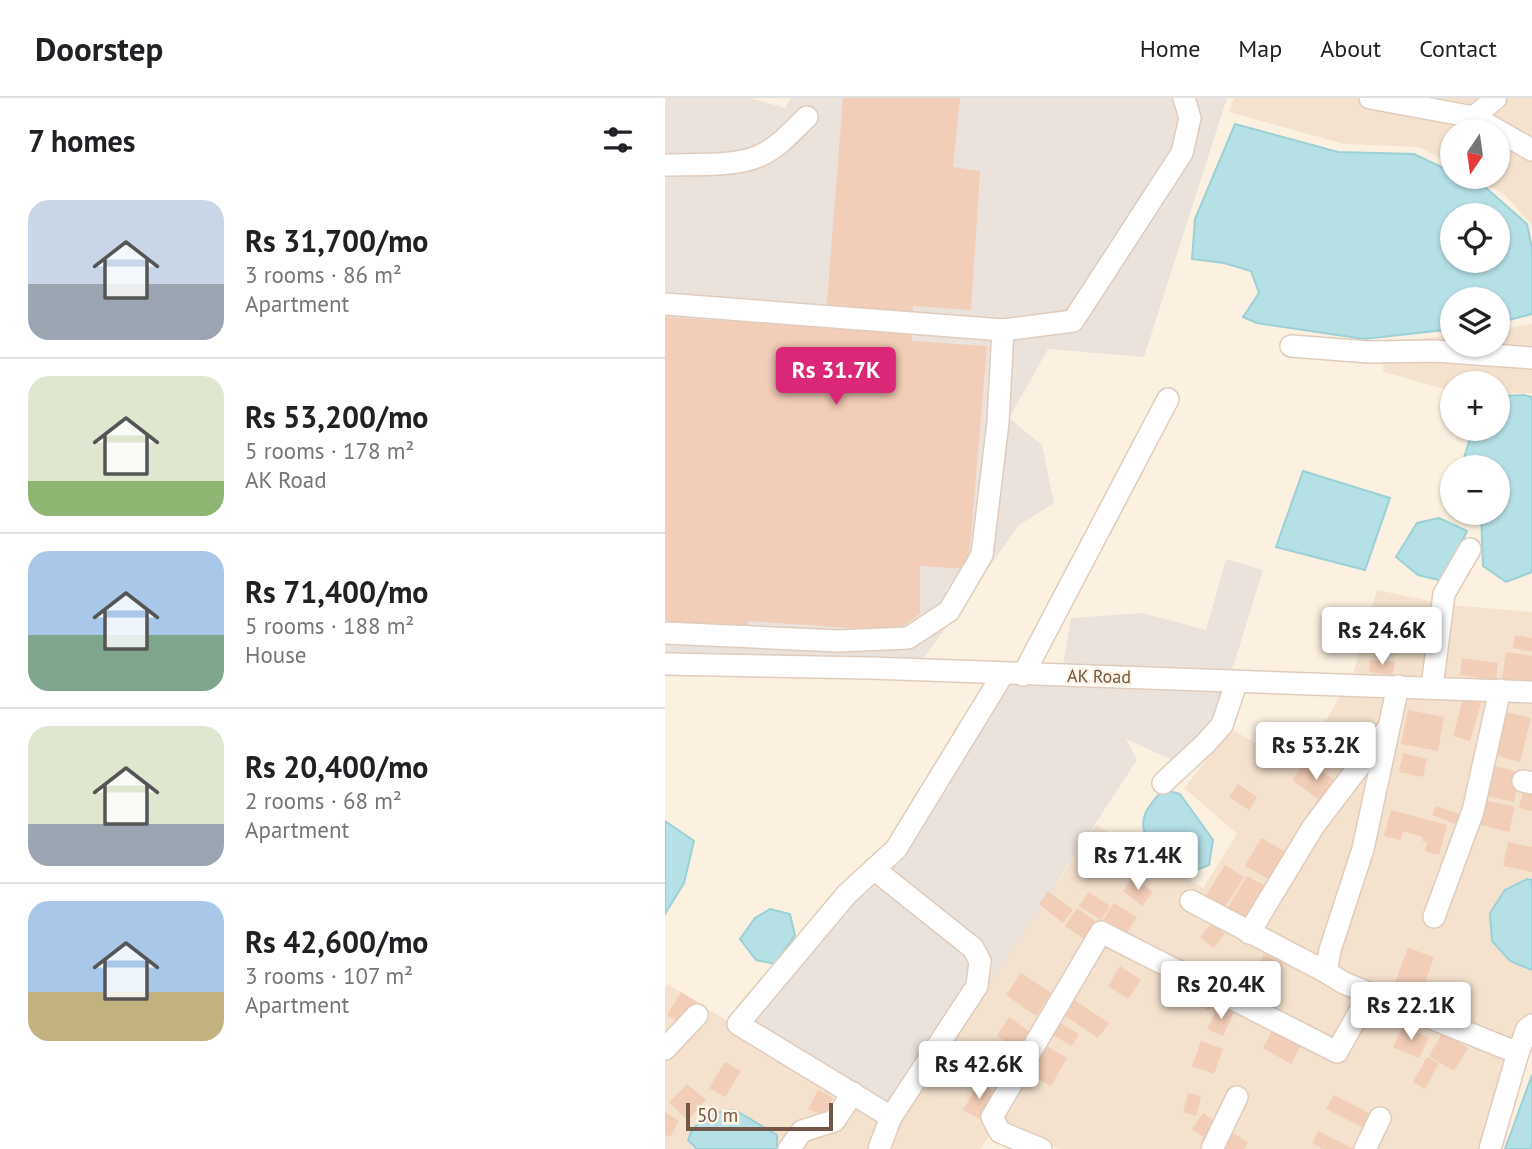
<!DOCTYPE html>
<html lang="en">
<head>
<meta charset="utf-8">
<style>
	:root { --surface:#fff; --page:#f6f6f6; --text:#202124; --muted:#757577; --line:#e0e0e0; --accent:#db2777 }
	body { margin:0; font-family:"PT Sans",sans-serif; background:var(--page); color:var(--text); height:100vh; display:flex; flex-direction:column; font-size:26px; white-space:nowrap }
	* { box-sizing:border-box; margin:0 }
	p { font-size:23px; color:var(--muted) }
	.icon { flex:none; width:38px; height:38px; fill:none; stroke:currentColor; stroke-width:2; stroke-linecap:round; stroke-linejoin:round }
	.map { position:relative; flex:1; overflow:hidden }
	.drawer { display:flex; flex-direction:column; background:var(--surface); width:665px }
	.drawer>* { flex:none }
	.needle { width:46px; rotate:193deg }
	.buttons { position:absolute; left:775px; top:21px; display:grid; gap:14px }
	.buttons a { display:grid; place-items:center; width:70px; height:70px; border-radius:50%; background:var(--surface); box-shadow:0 2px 5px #0004; font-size:35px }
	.scale { position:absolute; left:21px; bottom:18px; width:147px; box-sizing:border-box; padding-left:7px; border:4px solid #735647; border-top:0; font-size:19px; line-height:24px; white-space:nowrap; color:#735647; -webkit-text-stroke:5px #fff5e6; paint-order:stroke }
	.price { position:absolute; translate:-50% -60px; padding:0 16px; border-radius:7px; background:#fff; color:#222; font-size:23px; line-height:46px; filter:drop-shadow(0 2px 4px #0008) }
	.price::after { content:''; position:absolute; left:50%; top:42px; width:21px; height:16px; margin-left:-10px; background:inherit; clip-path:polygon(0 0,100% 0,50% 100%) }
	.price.selected { background:var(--accent); color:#fff }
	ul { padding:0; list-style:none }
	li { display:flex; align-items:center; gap:21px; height:175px; padding:0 28px }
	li+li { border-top:2px solid var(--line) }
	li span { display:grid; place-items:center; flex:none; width:196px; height:140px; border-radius:21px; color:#555 }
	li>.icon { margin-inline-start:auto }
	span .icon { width:84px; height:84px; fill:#fffc; stroke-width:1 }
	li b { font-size:30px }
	h2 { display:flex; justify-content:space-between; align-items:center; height:84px; padding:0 28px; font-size:30px }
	header { display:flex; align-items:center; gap:42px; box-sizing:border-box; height:98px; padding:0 35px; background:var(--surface); border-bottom:2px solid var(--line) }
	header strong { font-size:33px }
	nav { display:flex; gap:38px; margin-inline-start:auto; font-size:24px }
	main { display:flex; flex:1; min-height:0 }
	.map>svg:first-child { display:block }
	.residential { fill:#f4e2ce }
	.industrial { fill:#ebe2dc }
	.water { fill:#b5e0e6; stroke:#9bd0d7; stroke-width:2; fill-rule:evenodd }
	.building { fill:#f2cdb7 }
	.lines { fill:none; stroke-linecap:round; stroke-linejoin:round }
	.minor-casing { stroke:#e0ccbc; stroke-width:24 }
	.minor { stroke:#fff; stroke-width:21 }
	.labels { text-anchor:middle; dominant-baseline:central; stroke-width:5; stroke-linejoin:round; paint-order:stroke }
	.street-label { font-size:18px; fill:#735647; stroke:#fff5e6 }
</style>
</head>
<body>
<header>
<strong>Doorstep</strong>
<nav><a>Home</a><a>Map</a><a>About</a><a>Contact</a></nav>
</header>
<main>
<section class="drawer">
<h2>7 homes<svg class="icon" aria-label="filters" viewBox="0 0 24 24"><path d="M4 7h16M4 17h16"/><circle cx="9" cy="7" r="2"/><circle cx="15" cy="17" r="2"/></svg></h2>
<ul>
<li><span style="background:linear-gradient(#c9d6e8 60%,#9aa5b1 0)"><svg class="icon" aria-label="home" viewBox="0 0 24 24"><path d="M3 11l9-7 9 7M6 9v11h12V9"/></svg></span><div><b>Rs 31,700/mo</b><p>3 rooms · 86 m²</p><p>Apartment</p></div></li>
<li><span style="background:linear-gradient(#dfe7d0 75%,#8fb573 0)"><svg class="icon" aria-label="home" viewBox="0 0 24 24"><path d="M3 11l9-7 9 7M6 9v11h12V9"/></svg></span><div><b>Rs 53,200/mo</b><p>5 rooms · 178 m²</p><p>AK Road</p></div></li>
<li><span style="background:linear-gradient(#a9c7e8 60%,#7fa58c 0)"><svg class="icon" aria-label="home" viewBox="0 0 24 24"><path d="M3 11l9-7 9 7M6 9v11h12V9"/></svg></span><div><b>Rs 71,400/mo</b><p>5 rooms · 188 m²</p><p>House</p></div></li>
<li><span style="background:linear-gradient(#dfe7d0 70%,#9aa5b1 0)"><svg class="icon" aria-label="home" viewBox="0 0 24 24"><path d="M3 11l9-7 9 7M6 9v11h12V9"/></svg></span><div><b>Rs 20,400/mo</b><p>2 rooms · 68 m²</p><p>Apartment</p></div></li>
<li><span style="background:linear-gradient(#a9c7e8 65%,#c2b280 0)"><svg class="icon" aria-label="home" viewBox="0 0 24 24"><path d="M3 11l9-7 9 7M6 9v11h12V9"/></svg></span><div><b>Rs 42,600/mo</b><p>3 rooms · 107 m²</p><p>Apartment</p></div></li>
</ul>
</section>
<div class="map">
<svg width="867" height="1051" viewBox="0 0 867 1051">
	<rect width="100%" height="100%" fill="#fcf1e0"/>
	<!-- residential -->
	<g class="residential">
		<polygon points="569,0 867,0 867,127 839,96 808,79 833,79 833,33 788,33 787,67 754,49 679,46 564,14"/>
		<polygon points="867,226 867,295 833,295 833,285 788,285 787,293 718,274 720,245 787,237 788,247 833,247 833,232"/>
		<polygon points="712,492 785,507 867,514 867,586 686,583"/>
		<polygon points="741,595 867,602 867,918 845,945 670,874"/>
		<polygon points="674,599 718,599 693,746 651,858 651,879 843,959 814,1051 396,1051 337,1029 325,1037 315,1051 0,1051 0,890 3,886 177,994 393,783 431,727 538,790 572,736 519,690 566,631 606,654 638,664"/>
	</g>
	<!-- industrial -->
	<g class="industrial">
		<polygon points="0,0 85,0 120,10 126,0 562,0 479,259 383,251 344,320 377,347 389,405 354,427 256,564 0,559"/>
		<polygon points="561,461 598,472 551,624 512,664 461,641 472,662 234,1025 79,926 187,799 330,583 395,585 406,520 478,515 541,532"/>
	</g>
	<!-- water -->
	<g class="water">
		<path d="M570 26 673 54 749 56 787 74 788 79H797L820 89 862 126 867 151V216L833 225V201H788L787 231 699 241 592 225 578 219 594 195 586 173 559 165 527 161 530 121ZM833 117V163H788V117Z"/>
		<polygon points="859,297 867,299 867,474 841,484 818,468 816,415 833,415 833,369 796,369 808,331 833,331 833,298"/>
		<polygon points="638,373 725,400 700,472 611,449"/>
		<polygon points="774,420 802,433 778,483 753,477 731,459 752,425"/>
		<path d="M498 691 515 696 548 742 544 767 529 773C508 760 467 745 481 714 485 706 493 698 498 691Z"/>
		<polygon points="0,723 29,743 19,785 0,816"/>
		<polygon points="862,781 867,782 867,872 845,863 827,843 825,815 840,792"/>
		<polygon points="105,811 125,816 130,837 110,866 91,862 75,841 90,820"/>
		<polygon points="867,977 867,1051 840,1051"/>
		<path d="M70 1012 112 1037V1051H32L23 1042C30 1020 48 1013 70 1012Z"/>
	</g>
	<!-- building -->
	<g class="building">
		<polygon points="178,0 295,0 288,69 315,73 306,212 248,208 247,243 322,248 303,471 255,468 255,516 231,533 83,523 82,533 0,529 0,219 160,229"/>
		<polygon points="669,518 708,528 701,556 662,545"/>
		<polygon points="850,537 867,540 867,554 848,550"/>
		<polygon points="841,554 867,558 867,585 837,581"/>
		<polygon points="797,560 833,565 831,582 795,577"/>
		<polygon points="705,562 730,564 728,577 704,574"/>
		<polygon points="798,601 816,605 805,643 788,638"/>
		<polygon points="743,612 779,619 773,653 736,646"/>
		<polygon points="836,613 866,620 855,664 825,656"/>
		<polygon points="738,655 762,661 758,679 734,674"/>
		<polygon points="641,662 675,686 660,706 627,682"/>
		<polygon points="824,667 855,674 849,704 817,697"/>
		<polygon points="573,686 592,699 584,712 564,699"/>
		<polygon points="860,686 867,687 867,713 854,710"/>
		<polygon points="815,701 850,709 844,734 809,725"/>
		<polygon points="771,708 800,718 796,728 767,717"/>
		<polygon points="726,712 782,727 774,757 760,753 762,744 757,743 758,739 738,733 736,742 719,738"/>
		<polygon points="596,740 625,756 609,784 580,768"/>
		<polygon points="843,744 867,749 867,774 838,768"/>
		<polygon points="560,767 579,779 559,810 540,799"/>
		<polygon points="582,778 602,789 583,823 562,811"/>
		<polygon points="468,779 488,794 477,808 458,793"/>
		<polygon points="383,793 408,812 398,825 374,806"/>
		<polygon points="424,794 445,808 436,822 414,808"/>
		<polygon points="449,805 472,819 461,836 438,822"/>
		<polygon points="412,810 436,827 424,844 400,828"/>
		<polygon points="547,825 560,836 548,850 535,839"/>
		<polygon points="743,850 769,859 755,899 728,889"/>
		<polygon points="599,856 618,866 610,883 591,873"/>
		<polygon points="455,868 476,882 463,901 443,888"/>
		<polygon points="356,875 386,895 371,918 341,897"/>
		<polygon points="522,885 550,899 543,913 515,898"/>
		<polygon points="16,894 32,904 19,927 2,917"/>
		<polygon points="406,900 444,925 433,940 396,915"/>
		<polygon points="554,907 569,914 558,938 542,931"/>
		<polygon points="344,919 365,934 353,952 332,938"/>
		<polygon points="393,924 414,936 407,948 386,936"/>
		<polygon points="610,928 638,943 626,966 598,950"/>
		<polygon points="738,928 764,940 754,960 728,949"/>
		<polygon points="778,934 803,950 789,973 764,958"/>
		<polygon points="536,943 558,951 549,976 527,968"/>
		<polygon points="379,947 402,960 386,988 363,975"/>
		<polygon points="762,959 774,965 760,991 748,984"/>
		<polygon points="60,964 76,973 60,999 44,990"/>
		<polygon points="314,985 329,994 314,1021 298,1012"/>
		<polygon points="22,986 41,1002 23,1022 4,1005"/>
		<polygon points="153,992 168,1000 159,1018 143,1011"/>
		<polygon points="523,995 536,998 531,1018 518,1014"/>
		<polygon points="669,997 708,1017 701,1031 661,1011"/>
		<polygon points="0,1014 14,1023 5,1039 0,1037"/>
		<polygon points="538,1015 556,1028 545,1043 527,1031"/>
		<polygon points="562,1032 583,1044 579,1051 551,1051"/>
		<polygon points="653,1033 689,1051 659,1051 647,1045"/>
	</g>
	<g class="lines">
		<!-- minor casing -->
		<g class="minor-casing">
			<g id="minor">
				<polyline points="705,0 809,19 867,52"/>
				<polyline points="809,19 831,0"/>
				<path d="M0 67C27 66 70 69 94 58 113 50 127 33 142 19"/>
				<polyline points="0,206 338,232 333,324 317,457 284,513 243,540 173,543 0,535"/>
				<polyline points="338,232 408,223 517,55 525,20 519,0"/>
				<polyline points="626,248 704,254 770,253 867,260"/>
				<polyline points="0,566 205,570 867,594"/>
				<polyline points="358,577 503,301"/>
				<polyline points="733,588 698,751 665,852 661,874 679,885 853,955 862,931 867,927"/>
				<polyline points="767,589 779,496 805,451"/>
				<polyline points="858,683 867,685"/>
				<polyline points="498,685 541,645 557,627 572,583"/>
				<polyline points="209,771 308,850 315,863 312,888 226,1019 214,1051"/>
				<polyline points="526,803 661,874"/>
				<polyline points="769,819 808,713 835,592"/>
				<polyline points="584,835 648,729 720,634"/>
				<polyline points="0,951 32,917"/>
				<polyline points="226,1019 73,926 182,796 231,751 338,576"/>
				<polyline points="124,1051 137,1033 169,1023 188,995"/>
				<polyline points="376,1051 335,1034 327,1019 436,834 672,954 705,895"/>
				<polyline points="547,1051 572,999"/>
				<polyline points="700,1051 715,1020"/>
				<polyline points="825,1051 853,955"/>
			</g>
		</g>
		<!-- minor -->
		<use href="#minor" class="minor"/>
	</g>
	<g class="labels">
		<!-- street labels -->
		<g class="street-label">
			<text transform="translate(434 578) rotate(1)">AK Road</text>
		</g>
	</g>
</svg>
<div class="buttons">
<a><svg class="needle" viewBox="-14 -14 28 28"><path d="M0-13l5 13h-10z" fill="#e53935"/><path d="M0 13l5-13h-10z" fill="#757577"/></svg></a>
<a><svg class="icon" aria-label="locate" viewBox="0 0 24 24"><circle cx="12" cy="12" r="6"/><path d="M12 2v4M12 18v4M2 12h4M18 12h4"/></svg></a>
<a><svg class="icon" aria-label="layers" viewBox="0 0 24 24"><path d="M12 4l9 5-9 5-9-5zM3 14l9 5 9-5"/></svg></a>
<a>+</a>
<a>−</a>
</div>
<div class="scale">50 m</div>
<b class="price selected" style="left:171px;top:309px">Rs 31.7K</b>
<b class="price" style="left:717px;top:569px">Rs 24.6K</b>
<b class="price" style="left:651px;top:684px">Rs 53.2K</b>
<b class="price" style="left:473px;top:794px">Rs 71.4K</b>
<b class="price" style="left:556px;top:923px">Rs 20.4K</b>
<b class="price" style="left:746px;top:944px">Rs 22.1K</b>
<b class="price" style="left:314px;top:1003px">Rs 42.6K</b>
</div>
</main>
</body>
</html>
